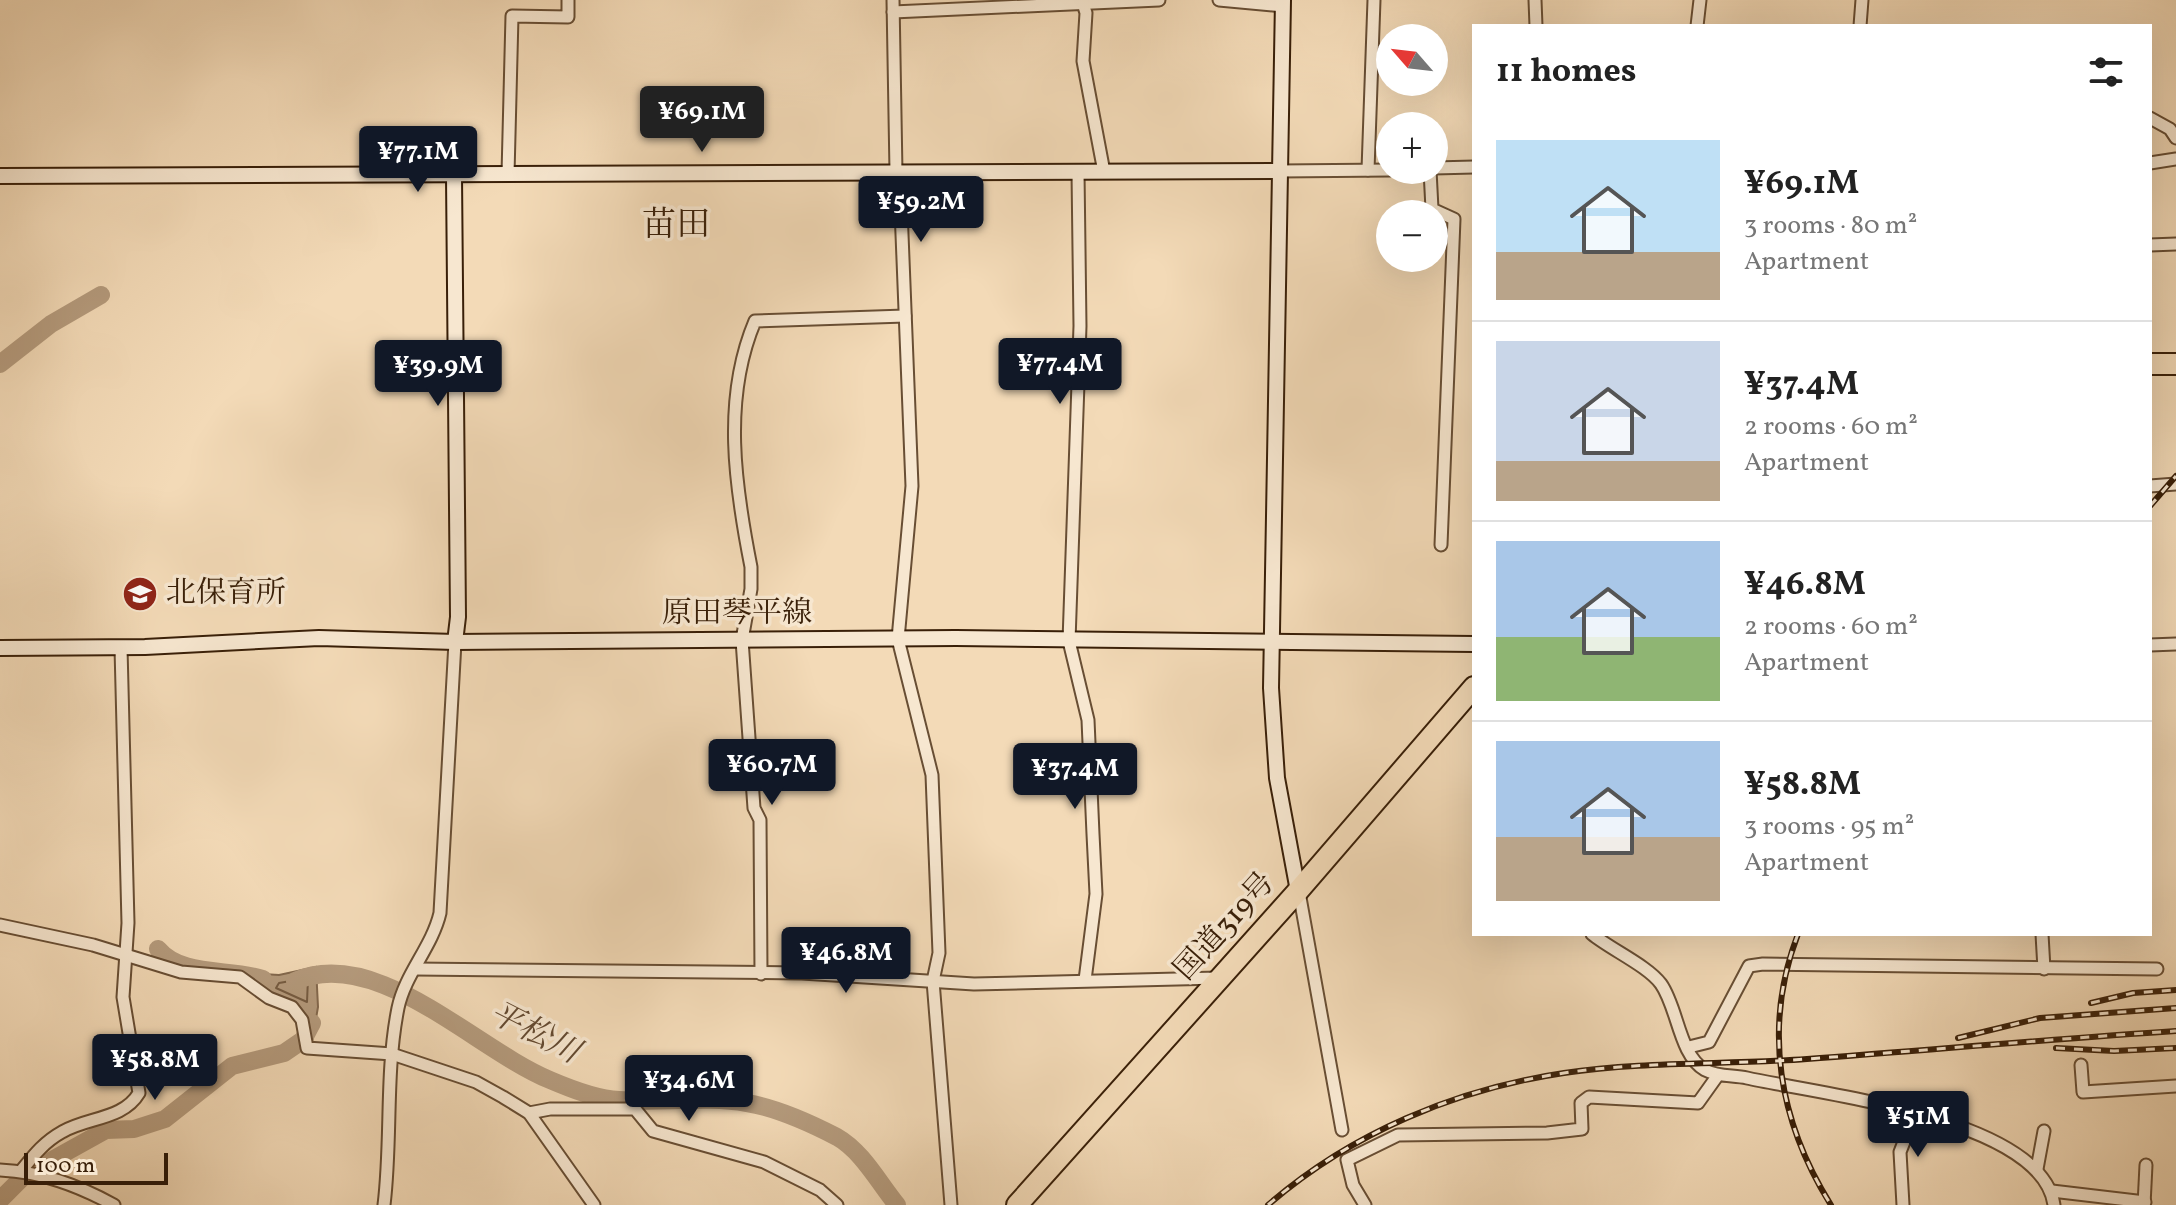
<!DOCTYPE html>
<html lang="en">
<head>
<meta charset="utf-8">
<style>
	:root { --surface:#fff; --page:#f6f6f6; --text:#222; --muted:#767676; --line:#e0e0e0; --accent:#111827 }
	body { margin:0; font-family:Vollkorn,"Noto Serif JP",serif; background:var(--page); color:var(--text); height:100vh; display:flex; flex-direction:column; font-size:30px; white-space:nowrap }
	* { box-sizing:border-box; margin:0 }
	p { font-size:26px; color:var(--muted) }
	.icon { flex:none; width:44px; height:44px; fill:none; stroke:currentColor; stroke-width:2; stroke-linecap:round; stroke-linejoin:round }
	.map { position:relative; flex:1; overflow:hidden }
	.sheet { position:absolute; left:1472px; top:24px; width:680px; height:912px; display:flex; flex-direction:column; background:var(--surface); border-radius:0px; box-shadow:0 8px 32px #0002 }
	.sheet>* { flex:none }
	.needle { width:52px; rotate:298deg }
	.controls { position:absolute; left:1376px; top:24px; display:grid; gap:16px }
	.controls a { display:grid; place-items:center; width:72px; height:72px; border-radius:50%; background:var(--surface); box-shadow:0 8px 32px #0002; font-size:40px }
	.scale { position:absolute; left:24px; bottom:20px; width:144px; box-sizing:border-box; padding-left:8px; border:4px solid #391f08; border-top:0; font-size:22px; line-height:28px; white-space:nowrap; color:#391f08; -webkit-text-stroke:6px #f7e7d0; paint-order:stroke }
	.price { position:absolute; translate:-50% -68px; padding:0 18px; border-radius:8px; background:var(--accent); color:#fff; font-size:26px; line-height:52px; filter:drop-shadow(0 2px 4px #0008) }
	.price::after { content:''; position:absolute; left:50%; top:48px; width:24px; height:18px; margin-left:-12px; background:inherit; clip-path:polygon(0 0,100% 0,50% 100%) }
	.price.current { background:#222; color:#fff }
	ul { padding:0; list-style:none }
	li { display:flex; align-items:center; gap:24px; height:200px; padding:0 24px }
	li+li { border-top:2px solid var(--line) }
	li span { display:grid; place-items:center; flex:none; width:224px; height:160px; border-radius:0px; color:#555 }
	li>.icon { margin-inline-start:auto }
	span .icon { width:96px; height:96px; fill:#fffc; stroke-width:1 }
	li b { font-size:34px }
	h2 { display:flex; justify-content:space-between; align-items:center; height:96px; padding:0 24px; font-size:34px }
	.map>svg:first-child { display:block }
	.water { fill:#b49a7c; stroke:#83694e; stroke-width:2 }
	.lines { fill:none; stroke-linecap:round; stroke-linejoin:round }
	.shore { stroke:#765c42; stroke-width:2 }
	.river { stroke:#b49a7c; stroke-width:18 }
	.street-casing { stroke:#684e34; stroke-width:15 }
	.secondary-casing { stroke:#391f08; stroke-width:18 }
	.highway-casing { stroke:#391f08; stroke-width:24 }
	.street { stroke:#f7e7d0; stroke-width:11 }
	.secondary { stroke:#f7e7d0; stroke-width:14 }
	.highway { stroke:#f3dab7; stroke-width:20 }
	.rail-casing { stroke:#391f08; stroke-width:6 }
	.rail { stroke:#f7e7d0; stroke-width:3; stroke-dasharray:9; stroke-linecap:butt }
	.labels { text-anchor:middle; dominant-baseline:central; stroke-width:7; stroke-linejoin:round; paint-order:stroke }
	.poi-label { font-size:30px; fill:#391f08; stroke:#f7e7d0; text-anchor:start }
	.street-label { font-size:30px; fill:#391f08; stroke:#f7e7d0 }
	.water-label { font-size:32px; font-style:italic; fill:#644a31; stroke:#f7e7d0 }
	.quarter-label { font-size:34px; fill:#391f08; stroke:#f7e7d0 }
</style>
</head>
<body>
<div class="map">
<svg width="2176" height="1205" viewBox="0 0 2176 1205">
	<rect width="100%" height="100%" fill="#f3dab7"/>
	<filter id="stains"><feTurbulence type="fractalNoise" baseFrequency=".0025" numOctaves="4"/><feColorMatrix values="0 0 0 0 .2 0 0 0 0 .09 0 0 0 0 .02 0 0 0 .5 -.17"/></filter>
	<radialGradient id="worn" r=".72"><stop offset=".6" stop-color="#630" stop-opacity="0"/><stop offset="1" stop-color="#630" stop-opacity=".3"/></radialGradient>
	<!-- water -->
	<polygon class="water" points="316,967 318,1007 312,1042 303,1015 264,993 243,973 279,975"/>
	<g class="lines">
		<!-- shore -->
		<polygon class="shore" points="308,978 307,1002 276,988 279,983"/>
		<!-- river -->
		<g class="river">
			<polyline points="0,364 51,324 101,295"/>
			<path d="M158 949C181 977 229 968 263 979"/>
			<path d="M295 981C377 945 475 1049 550 1080 571 1089 596 1099 619 1100 662 1103 705 1096 747 1103 777 1108 810 1123 837 1137 862 1151 879 1183 897 1205"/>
			<polyline points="0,1200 25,1175 106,1130 134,1129 165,1119 232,1066 284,1053 303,1040 312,1023"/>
		</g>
		<!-- street casing -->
		<g class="street-casing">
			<g id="street">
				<polyline points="893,0 896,172"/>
				<polyline points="1082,0 1086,13 1083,61 1104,172"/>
				<polyline points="1219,0 1283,6"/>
				<polyline points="1535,0 1536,26"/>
				<polyline points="893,12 1159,0"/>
				<polyline points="1697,26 1700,0"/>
				<polyline points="1860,26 1862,0"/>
				<polyline points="2150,118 2170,129 2176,138"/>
				<polyline points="2150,163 2176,159"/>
				<polyline points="1434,168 1474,167"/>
				<polyline points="1368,170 1374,0"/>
				<polyline points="1430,170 1432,209 1454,219 1441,545"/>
				<polyline points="1279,171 1390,170"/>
				<polyline points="904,172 901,209 912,486 898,639 932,775 939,953 933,981 951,1205"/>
				<polyline points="1078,172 1080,326 1069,641 1088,720 1093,834 1096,894 1085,980"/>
				<polyline points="508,174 512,16 568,17 568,0"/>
				<polyline points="2150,245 2176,244"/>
				<polyline points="2150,486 2176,484"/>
				<polyline points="2150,645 2176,644"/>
				<polyline points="1299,892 1342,1130"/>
				<polyline points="0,925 93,945 181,972 240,977 269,998 292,1007 302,1020 307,1048 392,1054 476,1082 503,1097 529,1113 594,1205"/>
				<path d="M1592 934C1610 949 1648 966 1661 984 1678 1008 1679 1055 1705 1070 1718 1077 1733 1075 1747 1078 1818 1094 2042 1118 2054 1205"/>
				<polyline points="2042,934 2044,969"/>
				<polyline points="415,969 802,973 974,984 1218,978"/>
				<path d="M761 974 760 820 754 808 742 640 751 589V567C735 486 722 399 755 321L905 316"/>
				<polyline points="1689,1047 1709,1042 1749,966 1763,964 2157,969"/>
				<polyline points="2081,1065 2083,1092 2176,1086"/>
				<polyline points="529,1113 550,1109 635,1109 653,1131 764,1162 820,1190 837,1205"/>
				<polyline points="2037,1169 2044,1131"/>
				<path d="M0 1170C42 1172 77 1185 114 1205"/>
				<path d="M21 1171C34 1155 44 1142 62 1132 87 1117 123 1120 139 1093L123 997 128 923 121 648"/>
				<polyline points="2052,1191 2145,1202"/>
				<path d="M384 1205C392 1140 385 1073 398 1008 405 974 432 947 440 913L455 642"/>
				<polyline points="1365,1205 1353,1185 1347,1160 1398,1135 1547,1133 1582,1129 1581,1103 1589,1097 1698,1103 1718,1075"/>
				<polyline points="1903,1205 1900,1152 1916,1111"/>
				<polyline points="2144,1205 2146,1165"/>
			</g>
		</g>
		<!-- secondary casing -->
		<g class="secondary-casing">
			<g id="secondary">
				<polyline points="1283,0 1271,688 1277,778 1298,891"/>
				<polyline points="0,176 1279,171"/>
				<polyline points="454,176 458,617 455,642"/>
				<polyline points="0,648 145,647 319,638 455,642 956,638 1474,644"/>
			</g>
		</g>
		<!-- highway casing -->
		<g class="highway-casing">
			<g id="highway">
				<polyline points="2150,364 2176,364"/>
				<polyline points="1017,1205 1298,891 1474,687"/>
			</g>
		</g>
		<!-- street -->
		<use href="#street" class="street"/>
		<!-- secondary -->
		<use href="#secondary" class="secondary"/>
		<!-- highway -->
		<use href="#highway" class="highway"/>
		<!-- rail casing -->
		<g class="rail-casing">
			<g id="rail">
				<polyline points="2150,506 2176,476"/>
				<path d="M1798 934C1762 1028 1779 1122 1831 1205"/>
				<polyline points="2091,1003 2133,993 2176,990"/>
				<polyline points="1958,1038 2040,1018 2176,1008"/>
				<polyline points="2056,1048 2114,1051 2176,1048"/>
				<path d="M1268 1205C1351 1133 1456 1089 1564 1073 1644 1061 1726 1065 1807 1059 1930 1050 2053 1039 2176 1031"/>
			</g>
		</g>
		<!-- rail -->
		<use href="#rail" class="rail"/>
	</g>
	<!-- icons -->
	<defs>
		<g id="school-disc" transform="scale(1.8)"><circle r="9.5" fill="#8f2418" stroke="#f7e7d0"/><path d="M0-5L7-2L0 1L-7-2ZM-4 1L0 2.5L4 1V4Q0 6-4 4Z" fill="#fff"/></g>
	</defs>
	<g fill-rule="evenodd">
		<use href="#school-disc" x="140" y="594"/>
	</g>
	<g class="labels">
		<!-- poi labels -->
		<g class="poi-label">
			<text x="166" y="594">北保育所</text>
		</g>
		<!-- street labels -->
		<g class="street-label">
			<text x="737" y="614">原田琴平線</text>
			<text transform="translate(1225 927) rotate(-48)">国道319号</text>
		</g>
		<!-- water labels -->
		<g class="water-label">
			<text transform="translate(534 1034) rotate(27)">平松川</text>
		</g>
		<!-- quarter labels -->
		<g class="quarter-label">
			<text x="676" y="226">苗田</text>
		</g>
	</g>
	<rect width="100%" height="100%" filter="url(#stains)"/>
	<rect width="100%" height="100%" fill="url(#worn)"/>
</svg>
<div class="controls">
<a><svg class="needle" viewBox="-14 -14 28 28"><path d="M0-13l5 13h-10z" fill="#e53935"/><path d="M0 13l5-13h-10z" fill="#767676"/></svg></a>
<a>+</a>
<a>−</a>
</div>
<div class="scale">100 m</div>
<b class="price current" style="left:702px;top:154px">¥69.1M</b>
<b class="price" style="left:418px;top:194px">¥77.1M</b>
<b class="price" style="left:921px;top:244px">¥59.2M</b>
<b class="price" style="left:1060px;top:406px">¥77.4M</b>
<b class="price" style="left:438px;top:408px">¥39.9M</b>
<b class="price" style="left:772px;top:807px">¥60.7M</b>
<b class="price" style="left:1075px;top:811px">¥37.4M</b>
<b class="price" style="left:846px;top:995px">¥46.8M</b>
<b class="price" style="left:155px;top:1102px">¥58.8M</b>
<b class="price" style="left:689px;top:1123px">¥34.6M</b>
<b class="price" style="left:1918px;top:1159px">¥51M</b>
<section class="sheet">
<h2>11 homes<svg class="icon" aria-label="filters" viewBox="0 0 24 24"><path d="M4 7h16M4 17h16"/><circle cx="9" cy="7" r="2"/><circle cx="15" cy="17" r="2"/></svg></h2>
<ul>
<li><span style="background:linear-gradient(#bfe0f5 70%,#b9a48a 0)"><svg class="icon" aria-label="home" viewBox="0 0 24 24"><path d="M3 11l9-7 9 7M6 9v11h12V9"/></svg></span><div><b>¥69.1M</b><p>3 rooms · 80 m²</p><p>Apartment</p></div></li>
<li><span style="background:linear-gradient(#c9d6e8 75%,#b9a48a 0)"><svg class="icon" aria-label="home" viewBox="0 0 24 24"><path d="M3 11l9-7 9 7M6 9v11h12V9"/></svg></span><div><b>¥37.4M</b><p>2 rooms · 60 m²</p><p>Apartment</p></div></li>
<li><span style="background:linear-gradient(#a9c7e8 60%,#8fb573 0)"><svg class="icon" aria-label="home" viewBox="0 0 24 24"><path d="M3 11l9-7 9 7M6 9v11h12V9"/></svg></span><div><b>¥46.8M</b><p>2 rooms · 60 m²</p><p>Apartment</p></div></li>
<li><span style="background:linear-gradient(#a9c7e8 60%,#b9a48a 0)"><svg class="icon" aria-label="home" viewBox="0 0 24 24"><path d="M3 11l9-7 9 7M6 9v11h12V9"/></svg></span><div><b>¥58.8M</b><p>3 rooms · 95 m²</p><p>Apartment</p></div></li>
</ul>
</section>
</div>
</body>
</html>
